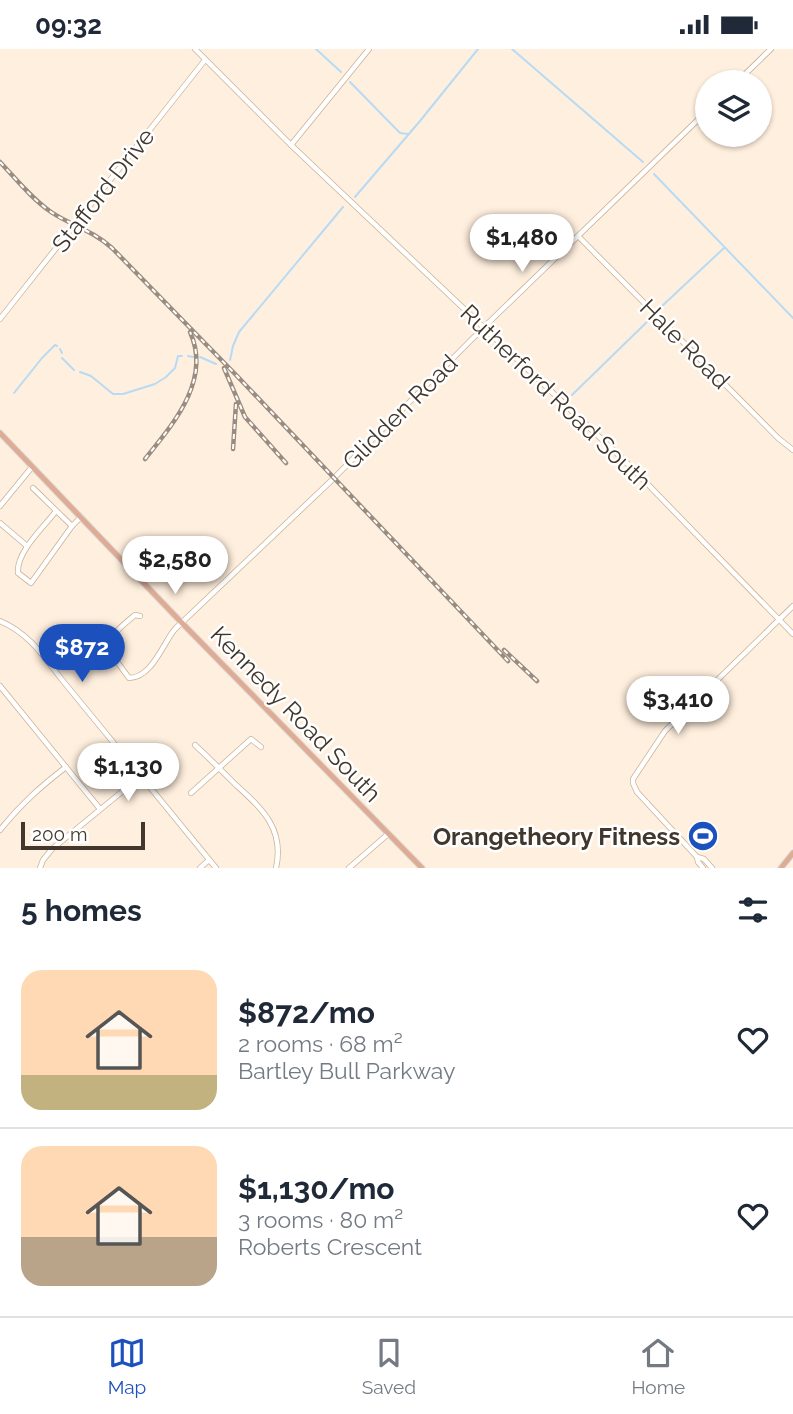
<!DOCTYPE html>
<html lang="en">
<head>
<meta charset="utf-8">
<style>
	:root { --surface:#fff; --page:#f6f6f7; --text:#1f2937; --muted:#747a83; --line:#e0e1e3; --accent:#1c51bd }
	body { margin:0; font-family:Raleway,sans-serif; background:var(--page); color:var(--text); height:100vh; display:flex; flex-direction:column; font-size:26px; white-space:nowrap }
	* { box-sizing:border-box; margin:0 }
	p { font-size:23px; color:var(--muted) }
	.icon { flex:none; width:38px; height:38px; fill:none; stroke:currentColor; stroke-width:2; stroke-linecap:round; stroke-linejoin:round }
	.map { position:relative; height:819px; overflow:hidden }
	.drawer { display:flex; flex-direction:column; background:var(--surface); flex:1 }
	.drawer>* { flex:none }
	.controls { position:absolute; left:695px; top:21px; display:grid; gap:14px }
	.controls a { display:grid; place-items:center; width:77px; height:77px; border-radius:50%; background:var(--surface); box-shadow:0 2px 5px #0004; font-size:35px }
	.scale { position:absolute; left:21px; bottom:18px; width:124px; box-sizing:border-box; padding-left:7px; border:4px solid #41372c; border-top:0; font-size:19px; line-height:24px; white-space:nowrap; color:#41372c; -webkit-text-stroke:5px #fff; paint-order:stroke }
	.price { position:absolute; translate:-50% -60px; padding:0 16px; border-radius:24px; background:#fff; color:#222; font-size:23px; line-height:46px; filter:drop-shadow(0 2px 4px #0008) }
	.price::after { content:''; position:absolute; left:50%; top:42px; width:21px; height:16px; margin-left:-10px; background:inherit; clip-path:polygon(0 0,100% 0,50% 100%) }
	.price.active { background:var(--accent); color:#fff }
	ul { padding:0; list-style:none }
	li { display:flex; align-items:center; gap:21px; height:175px; padding:0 21px }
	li+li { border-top:2px solid var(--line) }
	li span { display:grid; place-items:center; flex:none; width:196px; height:140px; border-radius:21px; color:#555 }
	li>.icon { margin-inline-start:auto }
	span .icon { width:84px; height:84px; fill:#fffc; stroke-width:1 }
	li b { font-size:30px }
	h2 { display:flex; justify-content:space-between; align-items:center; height:84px; padding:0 21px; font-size:30px }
	.status { display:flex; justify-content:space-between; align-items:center; height:49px; padding:0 35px; background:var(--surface); direction:ltr }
	.status svg { height:19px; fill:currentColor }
	.dock { display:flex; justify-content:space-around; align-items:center; height:98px; border-top:2px solid var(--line); background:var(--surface); font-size:19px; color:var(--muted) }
	.dock a { display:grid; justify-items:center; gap:4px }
	.dock .active { color:var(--accent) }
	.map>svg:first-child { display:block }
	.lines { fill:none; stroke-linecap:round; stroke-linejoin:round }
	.stream { stroke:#b7dbf4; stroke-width:2 }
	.minor-casing { stroke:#cab296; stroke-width:6 }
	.major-casing { stroke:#dddbd9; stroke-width:7 }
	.minor { stroke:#fff; stroke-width:4.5 }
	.major { stroke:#deac95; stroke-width:5 }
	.rail-casing { stroke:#9a8d7f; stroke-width:4.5 }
	.rail { stroke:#fff; stroke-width:2; stroke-dasharray:5; stroke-linecap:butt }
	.labels { text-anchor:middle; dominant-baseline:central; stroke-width:5; stroke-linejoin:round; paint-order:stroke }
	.street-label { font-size:24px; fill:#41372c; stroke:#fff }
	.poi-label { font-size:24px; font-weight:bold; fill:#41372c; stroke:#fff; text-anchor:end }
</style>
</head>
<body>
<div class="status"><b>09:32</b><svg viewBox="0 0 49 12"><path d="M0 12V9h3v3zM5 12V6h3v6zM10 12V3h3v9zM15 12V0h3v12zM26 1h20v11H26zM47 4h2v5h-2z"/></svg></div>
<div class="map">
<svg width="793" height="819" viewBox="0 0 793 819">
	<rect width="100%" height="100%" fill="#ffefde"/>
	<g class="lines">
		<!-- stream -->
		<g class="stream">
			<polyline points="316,0 341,23"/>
			<polyline points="512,0 643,113"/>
			<polyline points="350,33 400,84 408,85"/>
			<polyline points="654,125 793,269"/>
			<polyline points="355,148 420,72 478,0"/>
			<polyline points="661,258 724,199"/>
			<polyline points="60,300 62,304"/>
			<polyline points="188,307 193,308"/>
			<polyline points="200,308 216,315"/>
			<polyline points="62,309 74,321"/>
			<polyline points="230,311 233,297 239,283 343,158"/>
			<polyline points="80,323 91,327 113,345 123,345 155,335 166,328 175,319 178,307 182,307"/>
			<polyline points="14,344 42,309 55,296 57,297"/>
			<polyline points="572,346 651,269"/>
		</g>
		<!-- minor casing -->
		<g class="minor-casing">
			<g id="minor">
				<polyline points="195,0 291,96 630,417 793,585"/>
				<polyline points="737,33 771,0"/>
				<polyline points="291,96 369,0"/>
				<polyline points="579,188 778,389 793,401"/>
				<polyline points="0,270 205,11"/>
				<polyline points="33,439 72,477"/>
				<polyline points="0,457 32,418"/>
				<path d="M56 462C44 478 16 503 18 524L31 534 72 477 81 468"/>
				<polyline points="0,474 27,497"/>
				<path d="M140 567 135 566C124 575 111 585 107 599L129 629C152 629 163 594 175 580L332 431 483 279 707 62"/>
				<path d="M0 572C29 584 44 608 63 632L216 819"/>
				<polyline points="0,637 100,760"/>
				<path d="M195 696C209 709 222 722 235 735 261 759 285 779 276 819"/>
				<polyline points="191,744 251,690 261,698"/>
				<path d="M0 781C21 755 40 738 66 718"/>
				<polyline points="697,808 698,813 703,819"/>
				<polyline points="40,819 43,811 52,800 140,728"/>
				<polyline points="200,819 209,811"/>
				<polyline points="349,819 388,785"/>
				<polyline points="712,819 704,810 697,808 637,743 633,734 633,730 665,682 793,557"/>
			</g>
		</g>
		<!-- major casing -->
		<g class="major-casing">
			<g id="major">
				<polyline points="0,384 182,574 422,819"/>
				<polyline points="781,819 793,804"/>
			</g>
		</g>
		<!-- minor -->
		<use href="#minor" class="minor"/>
		<!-- major -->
		<use href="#major" class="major"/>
		<!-- rail casing -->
		<g class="rail-casing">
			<g id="rail">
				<path d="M0 113C16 130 32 150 51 163 72 177 92 181 112 199L238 328 508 612"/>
				<polyline points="224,319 245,368 286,414"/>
				<polyline points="233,400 236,355"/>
				<path d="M145 410C173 375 212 331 190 283"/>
				<polyline points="504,601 537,632"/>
			</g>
		</g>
		<!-- rail -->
		<use href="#rail" class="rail"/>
	</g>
	<!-- icons -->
	<defs>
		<g id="stadium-disc" transform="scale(1.575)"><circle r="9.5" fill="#1c51bd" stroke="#fff"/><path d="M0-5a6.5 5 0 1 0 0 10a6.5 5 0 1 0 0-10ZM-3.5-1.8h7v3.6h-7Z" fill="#fff"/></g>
	</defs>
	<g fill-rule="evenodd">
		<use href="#stadium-disc" x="703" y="787"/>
	</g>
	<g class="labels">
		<!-- street labels -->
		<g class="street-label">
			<text transform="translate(103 141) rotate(-52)">Stafford Drive</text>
			<text transform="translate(685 295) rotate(45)">Hale Road</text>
			<text transform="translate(556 348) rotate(44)">Rutherford Road South</text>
			<text transform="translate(400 363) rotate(-45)">Glidden Road</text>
			<text transform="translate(296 665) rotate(46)">Kennedy Road South</text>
		</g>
		<!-- poi labels -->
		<g class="poi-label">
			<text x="680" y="787">Orangetheory Fitness</text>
		</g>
	</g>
</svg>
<div class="controls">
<a><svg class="icon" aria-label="layers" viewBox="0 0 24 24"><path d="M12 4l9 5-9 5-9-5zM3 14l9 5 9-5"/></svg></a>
</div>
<div class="scale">200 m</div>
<b class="price" style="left:522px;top:225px">$1,480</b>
<b class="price" style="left:175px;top:547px">$2,580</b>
<b class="price active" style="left:82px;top:635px">$872</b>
<b class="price" style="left:678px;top:687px">$3,410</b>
<b class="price" style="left:128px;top:754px">$1,130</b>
</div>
<section class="drawer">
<h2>5 homes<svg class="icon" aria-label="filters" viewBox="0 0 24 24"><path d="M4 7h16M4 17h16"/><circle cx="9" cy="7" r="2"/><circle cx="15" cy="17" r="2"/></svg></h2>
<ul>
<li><span style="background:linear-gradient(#ffd9b3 75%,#c2b280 0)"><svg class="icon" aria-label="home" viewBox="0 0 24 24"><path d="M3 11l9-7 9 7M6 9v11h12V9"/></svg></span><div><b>$872/mo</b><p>2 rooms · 68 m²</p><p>Bartley Bull Parkway</p></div><svg class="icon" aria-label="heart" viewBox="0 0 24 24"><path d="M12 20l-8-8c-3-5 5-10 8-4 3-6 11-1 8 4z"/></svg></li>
<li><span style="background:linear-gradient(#ffd9b3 65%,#b9a48a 0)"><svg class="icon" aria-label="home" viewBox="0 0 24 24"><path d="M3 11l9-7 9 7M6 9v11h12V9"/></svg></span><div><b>$1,130/mo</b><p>3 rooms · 80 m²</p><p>Roberts Crescent</p></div><svg class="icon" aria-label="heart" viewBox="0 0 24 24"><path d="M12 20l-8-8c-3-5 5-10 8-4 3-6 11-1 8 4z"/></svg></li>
</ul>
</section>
<nav class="dock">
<a class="active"><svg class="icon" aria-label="map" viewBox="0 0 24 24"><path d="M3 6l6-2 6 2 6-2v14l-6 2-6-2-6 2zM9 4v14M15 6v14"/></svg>Map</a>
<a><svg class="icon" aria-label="saved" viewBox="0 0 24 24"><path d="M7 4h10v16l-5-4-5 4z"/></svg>Saved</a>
<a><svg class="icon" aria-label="home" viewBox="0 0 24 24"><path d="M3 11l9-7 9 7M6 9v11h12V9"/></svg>Home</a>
</nav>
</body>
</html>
